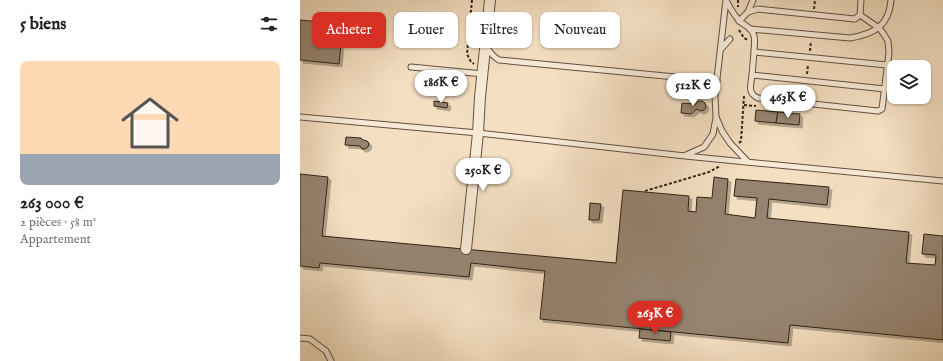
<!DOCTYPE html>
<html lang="fr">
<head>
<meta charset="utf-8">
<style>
	:root { --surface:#fff; --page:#f6f6f6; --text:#202124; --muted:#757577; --accent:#d93025 }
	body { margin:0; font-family:"IM FELL English",serif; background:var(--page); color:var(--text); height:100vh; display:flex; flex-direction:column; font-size:15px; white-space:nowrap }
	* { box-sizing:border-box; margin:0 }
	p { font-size:13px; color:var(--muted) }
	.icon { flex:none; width:22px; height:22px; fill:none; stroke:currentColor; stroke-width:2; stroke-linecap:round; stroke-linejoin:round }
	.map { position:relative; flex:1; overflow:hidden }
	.details { display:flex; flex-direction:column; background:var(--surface); width:300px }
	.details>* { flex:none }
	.hud { position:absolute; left:12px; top:12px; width:380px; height:36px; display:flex; gap:8px }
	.fabs { position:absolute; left:587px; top:60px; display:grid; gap:8px }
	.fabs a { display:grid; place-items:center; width:44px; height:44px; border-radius:8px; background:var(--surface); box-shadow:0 1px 3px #0004; font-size:20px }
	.price { position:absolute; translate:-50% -34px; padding:0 9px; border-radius:14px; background:#fff; color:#222; font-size:13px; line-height:26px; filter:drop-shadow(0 1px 2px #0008) }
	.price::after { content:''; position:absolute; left:50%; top:24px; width:12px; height:9px; margin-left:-6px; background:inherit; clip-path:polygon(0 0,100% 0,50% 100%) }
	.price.current { background:var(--accent); color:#fff }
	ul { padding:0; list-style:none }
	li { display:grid; align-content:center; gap:8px; height:212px; padding:0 20px }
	li span { display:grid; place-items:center; height:124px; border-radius:8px; color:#555 }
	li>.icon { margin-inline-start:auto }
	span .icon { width:72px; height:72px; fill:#fffc; stroke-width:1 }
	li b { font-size:17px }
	h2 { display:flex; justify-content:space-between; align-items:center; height:48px; padding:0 20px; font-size:17px }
	.pill { padding:0 14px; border-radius:8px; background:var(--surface); box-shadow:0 1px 3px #0004; font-size:14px; line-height:36px }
	.pill.current { background:var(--accent); color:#fff }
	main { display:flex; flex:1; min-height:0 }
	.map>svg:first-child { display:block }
	.building { fill:#96846f; stroke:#302215; filter:url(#shadow) }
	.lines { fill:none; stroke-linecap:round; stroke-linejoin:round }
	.service-casing { stroke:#615140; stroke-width:7 }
	.minor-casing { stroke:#615140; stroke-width:12 }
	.path { stroke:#302215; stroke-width:2; stroke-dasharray:3 2; stroke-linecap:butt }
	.service { stroke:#f8ead7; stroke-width:5 }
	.minor { stroke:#f8ead7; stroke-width:10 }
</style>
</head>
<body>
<main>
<section class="details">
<h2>5 biens<svg class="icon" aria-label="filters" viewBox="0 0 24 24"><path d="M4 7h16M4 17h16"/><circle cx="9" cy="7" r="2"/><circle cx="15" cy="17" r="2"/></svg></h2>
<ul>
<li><span style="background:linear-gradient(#ffd9b3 75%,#9aa5b1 0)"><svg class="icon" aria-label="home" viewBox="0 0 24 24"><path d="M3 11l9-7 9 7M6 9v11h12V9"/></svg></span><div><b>263 000 €</b><p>2 pièces · 58 m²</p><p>Appartement</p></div></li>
</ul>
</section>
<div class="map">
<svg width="643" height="361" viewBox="0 0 643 361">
	<defs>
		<filter id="shadow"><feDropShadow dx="3" dy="3" stdDeviation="0" flood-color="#0004"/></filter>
	</defs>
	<rect width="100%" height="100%" fill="#f4dfc2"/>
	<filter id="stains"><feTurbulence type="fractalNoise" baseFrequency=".005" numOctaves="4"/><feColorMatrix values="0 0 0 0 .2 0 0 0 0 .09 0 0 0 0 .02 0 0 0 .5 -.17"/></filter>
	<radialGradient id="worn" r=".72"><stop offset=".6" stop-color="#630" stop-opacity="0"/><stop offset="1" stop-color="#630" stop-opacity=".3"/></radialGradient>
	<!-- building -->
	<g class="building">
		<polygon points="0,20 43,24 39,64 0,60"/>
		<polygon points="134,101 148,103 147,108 134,106"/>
		<polygon points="398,101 402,101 405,103 406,107 404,110 400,111 397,109 391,114 381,113 382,103 396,104"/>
		<polygon points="456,110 478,112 476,123 455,121"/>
		<polygon points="478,112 500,114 499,125 476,123"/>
		<polygon points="46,137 61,138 63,140 67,141 69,143 68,147 65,149 62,149 60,146 45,145"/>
		<polygon points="0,174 28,177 22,236 316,263 323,190 389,196 388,211 396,212 397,197 412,198 414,177 428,179 425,214 455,218 457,198 434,196 436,179 529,187 527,205 469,199 467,218 609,232 606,263 635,265 636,255 622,254 624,234 643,236 643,340 490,325 488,343 240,319 245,271 171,263 169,277 20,263 19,268 0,266"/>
		<polygon points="290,203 301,204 299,220 289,220"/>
		<polygon points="340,329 371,332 370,341 339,338"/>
	</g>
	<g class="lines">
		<!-- service casing -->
		<g class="service-casing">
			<g id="service">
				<polyline points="426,0 415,96 416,117 422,131 430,143 448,162"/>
				<path d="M427 2C431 10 435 17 442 23 446 26 451 28 453 33 456 38 454 46 454 52"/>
				<polyline points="448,12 458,9 555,19 560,15 561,0"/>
				<polyline points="439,21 448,12 453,0"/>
				<path d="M450 29 550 38C574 34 589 26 591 0"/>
				<path d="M187 47C190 53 194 57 199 60L417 81"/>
				<polyline points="421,49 430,39"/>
				<polyline points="111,67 183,74"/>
				<path d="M452 75C451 85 447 93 458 98L578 111 582 109 589 53 588 41 583 33 579 28 560 15"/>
				<polyline points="585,89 452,75 454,52 587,65"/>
				<polyline points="0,117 178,133 385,156 643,181"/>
				<polyline points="386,155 404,147 413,134 416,118"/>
				<polyline points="0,338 10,339 26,351 31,361"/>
			</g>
		</g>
		<!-- minor casing -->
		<g class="minor-casing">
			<polyline id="minor" points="166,249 178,133 180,97 190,0"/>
		</g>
		<!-- path -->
		<g class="path">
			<polyline points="172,0 167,54 171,62 174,64"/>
			<polyline points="438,0 438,7"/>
			<polyline points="514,9 515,0"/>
			<polyline points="439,30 444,38 448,40"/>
			<polyline points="510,51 511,41"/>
			<polyline points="507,74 508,65"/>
			<polyline points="505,96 506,87"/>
			<polyline points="444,105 456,106"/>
			<polyline points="439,143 441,141 444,96"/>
			<polyline points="345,191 409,172 420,166"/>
		</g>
		<!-- service -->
		<use href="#service" class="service"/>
		<!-- minor -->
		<use href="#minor" class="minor"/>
	</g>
	<rect width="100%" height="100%" filter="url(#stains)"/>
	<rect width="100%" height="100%" fill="url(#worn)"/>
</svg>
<div class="fabs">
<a><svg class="icon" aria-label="layers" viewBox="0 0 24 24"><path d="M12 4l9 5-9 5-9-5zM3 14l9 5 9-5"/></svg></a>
</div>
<b class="price" style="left:141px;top:104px">186K €</b>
<b class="price" style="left:393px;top:107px">512K €</b>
<b class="price" style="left:488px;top:119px">463K €</b>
<b class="price" style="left:183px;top:192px">250K €</b>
<b class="price current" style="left:355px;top:335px">263K €</b>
<div class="hud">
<a class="pill current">Acheter</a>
<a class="pill">Louer</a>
<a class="pill">Filtres</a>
<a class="pill">Nouveau</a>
</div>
</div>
</main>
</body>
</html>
